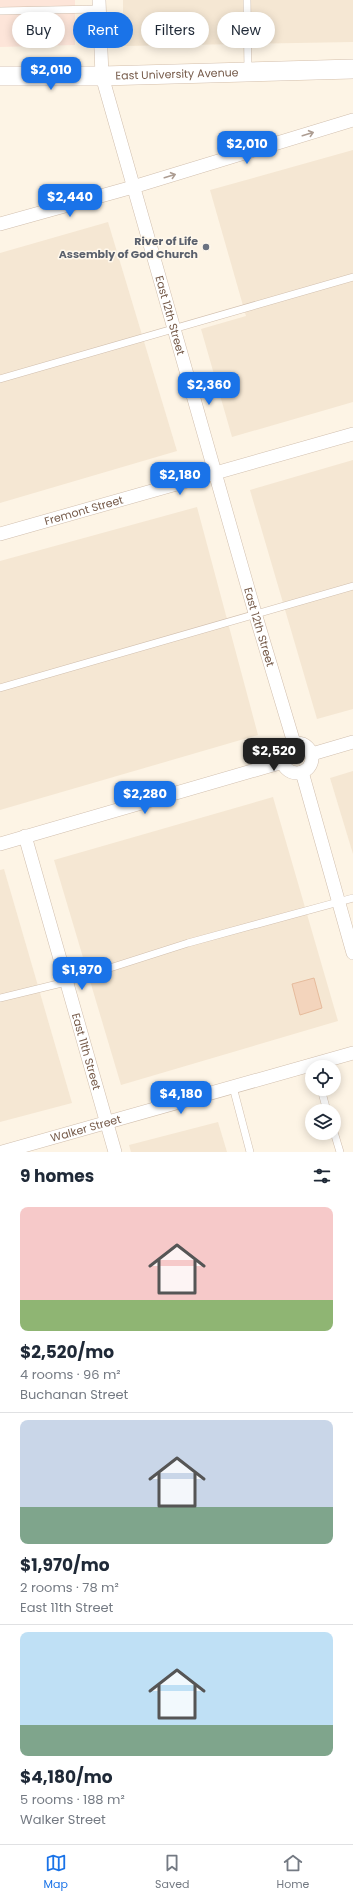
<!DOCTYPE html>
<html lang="en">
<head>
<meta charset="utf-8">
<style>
	:root { --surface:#fff; --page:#f6f6f7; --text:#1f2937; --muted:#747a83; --line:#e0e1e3; --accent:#1a73e8 }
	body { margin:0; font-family:Poppins,sans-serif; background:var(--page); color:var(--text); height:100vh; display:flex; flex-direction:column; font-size:15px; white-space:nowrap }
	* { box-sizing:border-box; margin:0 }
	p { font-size:13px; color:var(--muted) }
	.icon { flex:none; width:22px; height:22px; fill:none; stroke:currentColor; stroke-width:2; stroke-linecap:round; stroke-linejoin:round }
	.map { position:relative; height:1152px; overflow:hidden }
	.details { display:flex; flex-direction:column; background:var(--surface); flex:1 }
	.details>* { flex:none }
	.top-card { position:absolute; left:12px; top:12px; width:329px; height:36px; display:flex; gap:8px }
	.tools { position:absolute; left:305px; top:1060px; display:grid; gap:8px }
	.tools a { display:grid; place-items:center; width:36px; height:36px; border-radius:50%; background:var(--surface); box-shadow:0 2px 10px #0003; font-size:20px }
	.price { position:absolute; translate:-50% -34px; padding:0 9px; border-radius:8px; background:var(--accent); color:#fff; font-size:13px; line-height:26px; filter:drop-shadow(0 1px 2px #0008) }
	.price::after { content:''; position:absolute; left:50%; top:24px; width:12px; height:9px; margin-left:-6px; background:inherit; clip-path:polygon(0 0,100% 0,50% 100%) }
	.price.active { background:#222; color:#fff }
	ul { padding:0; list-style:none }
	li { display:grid; align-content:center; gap:8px; height:212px; padding:0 20px }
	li+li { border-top:1px solid var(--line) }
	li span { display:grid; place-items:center; height:124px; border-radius:8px; color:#555 }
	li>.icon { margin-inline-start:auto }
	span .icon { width:72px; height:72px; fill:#fffc; stroke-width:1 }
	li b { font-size:17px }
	h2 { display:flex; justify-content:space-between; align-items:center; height:48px; padding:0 20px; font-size:17px }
	.tag { padding:0 14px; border-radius:18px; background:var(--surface); box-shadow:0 2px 10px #0003; font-size:14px; line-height:36px }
	.tag.active { background:var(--accent); color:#fff }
	.tabs { display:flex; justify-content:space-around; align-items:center; height:56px; border-top:1px solid var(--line); background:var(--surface); font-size:11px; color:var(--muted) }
	.tabs a { display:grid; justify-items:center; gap:2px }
	.tabs .active { color:var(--accent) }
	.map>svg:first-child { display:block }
	.residential { fill:#f5e7d3 }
	.commercial { fill:#fde5d9 }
	.building { fill:#f3d4bc; stroke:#e6bb9c }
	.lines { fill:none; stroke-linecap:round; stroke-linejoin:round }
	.service-casing { stroke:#d1bfae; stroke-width:8 }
	.minor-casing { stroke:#d1bfae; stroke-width:14 }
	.secondary-casing { stroke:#d4bfab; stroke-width:20 }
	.service { stroke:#fff; stroke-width:7 }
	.minor { stroke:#fff; stroke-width:13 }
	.secondary { stroke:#fff; stroke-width:19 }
	.oneway { stroke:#ad9d92 }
	.worship-dot { fill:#6b7280; stroke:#fff8ec; stroke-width:1.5 }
	.labels { text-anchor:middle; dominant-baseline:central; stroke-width:3; stroke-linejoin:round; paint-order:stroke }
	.street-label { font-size:11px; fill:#765b4a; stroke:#fff8ec }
	.worship-label { font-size:11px; font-weight:bold; fill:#5b616d; stroke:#fff8ec; text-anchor:end }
</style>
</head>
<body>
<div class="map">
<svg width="353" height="1152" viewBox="0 0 353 1152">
	<rect width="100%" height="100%" fill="#fdf4e5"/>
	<!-- residential -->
	<g class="residential">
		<polygon points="123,0 353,0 353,42 123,46"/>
		<polygon points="353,150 353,402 232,437 201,329 246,316 210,190"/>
		<polygon points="108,222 177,451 0,503 0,253"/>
		<polygon points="353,460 353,709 317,719 250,490"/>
		<polygon points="197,507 258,735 0,810 0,561"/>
		<polygon points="353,771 353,854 330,778"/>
		<polygon points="273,797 338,1021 121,1085 54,860"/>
		<polygon points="4,869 72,1103 0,1122 0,870"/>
		<polygon points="218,1122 227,1152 131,1152 129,1145"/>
	</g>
	<!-- commercial -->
	<polygon class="commercial" points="0,0 75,0 75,45 0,47"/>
	<!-- building -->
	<polygon class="building" points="314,978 322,1008 300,1015 292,984"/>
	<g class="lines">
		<!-- service casing -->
		<g class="service-casing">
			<g id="service">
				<polyline points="247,0 248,72"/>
				<polyline points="0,11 99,9"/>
				<polyline points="0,379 353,277"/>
				<polyline points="0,688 353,586"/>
				<polyline points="0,998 66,982 188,943 353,898"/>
				<polyline points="233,1087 250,1152"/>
				<polyline points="321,1089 327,1111"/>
				<polyline points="334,1132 340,1152"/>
			</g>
		</g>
		<!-- minor casing -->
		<g class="minor-casing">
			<g id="minor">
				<path id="s1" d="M99 0 102 76 255 613 294 743"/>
				<polyline points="0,224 133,187 353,120"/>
				<path id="s2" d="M0 534 353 434"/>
				<circle cx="297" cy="758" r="15"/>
				<polyline points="312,754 353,742"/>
				<polyline points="302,772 353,953"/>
				<path id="s3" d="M25 836 115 1152"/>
				<polyline points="0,844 283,762"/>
				<path id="s4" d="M2 1152 353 1053"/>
			</g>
		</g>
		<!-- secondary casing -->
		<g class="secondary-casing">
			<g id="secondary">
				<path id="s5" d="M0 76H102L353 69"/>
			</g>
		</g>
		<!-- service -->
		<use href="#service" class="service"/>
		<!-- minor -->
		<use href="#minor" class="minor"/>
		<!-- secondary -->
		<use href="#secondary" class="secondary"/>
	</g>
	<!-- one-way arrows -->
	<defs><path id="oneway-shaft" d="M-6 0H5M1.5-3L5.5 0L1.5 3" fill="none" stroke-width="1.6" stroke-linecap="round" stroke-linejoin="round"/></defs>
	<g class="oneway">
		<use href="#oneway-shaft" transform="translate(308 134) rotate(-17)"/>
		<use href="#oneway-shaft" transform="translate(170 176) rotate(-17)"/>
	</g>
	<!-- markers -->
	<circle class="worship-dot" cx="206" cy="247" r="4"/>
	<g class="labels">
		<!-- street labels -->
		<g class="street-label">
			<text stroke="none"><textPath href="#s5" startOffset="177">East University Avenue</textPath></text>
			<text stroke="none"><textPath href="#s1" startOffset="325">East 12th Street</textPath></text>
			<text stroke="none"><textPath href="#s2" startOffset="87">Fremont Street</textPath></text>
			<text stroke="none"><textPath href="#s1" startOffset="649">East 12th Street</textPath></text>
			<text stroke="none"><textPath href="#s3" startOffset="224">East 11th Street</textPath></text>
			<text stroke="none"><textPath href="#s4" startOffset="87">Walker Street</textPath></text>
		</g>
		<!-- worship labels -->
		<g class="worship-label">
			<text x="198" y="241">River of Life<tspan x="198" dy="13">Assembly of God Church</tspan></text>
		</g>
	</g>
</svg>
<div class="tools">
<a><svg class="icon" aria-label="locate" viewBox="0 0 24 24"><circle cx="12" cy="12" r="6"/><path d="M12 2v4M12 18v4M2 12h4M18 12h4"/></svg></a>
<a><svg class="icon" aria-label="layers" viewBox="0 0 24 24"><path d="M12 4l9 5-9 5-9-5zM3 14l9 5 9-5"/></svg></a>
</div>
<b class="price" style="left:51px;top:91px">$2,010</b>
<b class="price" style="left:247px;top:165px">$2,010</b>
<b class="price" style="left:70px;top:218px">$2,440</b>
<b class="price" style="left:209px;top:406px">$2,360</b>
<b class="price" style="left:180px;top:496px">$2,180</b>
<b class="price active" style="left:274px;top:772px">$2,520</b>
<b class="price" style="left:145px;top:815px">$2,280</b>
<b class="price" style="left:82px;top:991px">$1,970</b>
<b class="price" style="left:181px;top:1115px">$4,180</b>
<div class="top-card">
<a class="tag">Buy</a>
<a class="tag active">Rent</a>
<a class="tag">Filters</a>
<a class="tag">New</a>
</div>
</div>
<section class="details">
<h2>9 homes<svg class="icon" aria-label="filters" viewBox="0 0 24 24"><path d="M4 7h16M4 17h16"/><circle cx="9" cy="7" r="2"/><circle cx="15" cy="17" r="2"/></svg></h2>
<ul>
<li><span style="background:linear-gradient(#f6c9c9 75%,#8fb573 0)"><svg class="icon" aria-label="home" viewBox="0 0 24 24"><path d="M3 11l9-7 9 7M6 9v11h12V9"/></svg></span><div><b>$2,520/mo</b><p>4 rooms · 96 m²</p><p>Buchanan Street</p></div></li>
<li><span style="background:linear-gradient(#c9d6e8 70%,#7fa58c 0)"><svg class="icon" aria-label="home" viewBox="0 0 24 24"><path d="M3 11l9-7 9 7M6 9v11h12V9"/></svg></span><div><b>$1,970/mo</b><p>2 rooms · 78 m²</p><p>East 11th Street</p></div></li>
<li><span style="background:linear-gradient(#bfe0f5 75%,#7fa58c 0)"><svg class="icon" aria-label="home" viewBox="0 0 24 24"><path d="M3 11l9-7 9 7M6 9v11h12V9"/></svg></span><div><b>$4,180/mo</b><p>5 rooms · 188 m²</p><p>Walker Street</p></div></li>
</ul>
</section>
<nav class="tabs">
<a class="active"><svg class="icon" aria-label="map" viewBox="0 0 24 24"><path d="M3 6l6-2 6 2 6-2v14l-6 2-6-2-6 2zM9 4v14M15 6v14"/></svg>Map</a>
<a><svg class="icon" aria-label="saved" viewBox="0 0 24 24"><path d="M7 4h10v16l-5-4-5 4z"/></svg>Saved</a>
<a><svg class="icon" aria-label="home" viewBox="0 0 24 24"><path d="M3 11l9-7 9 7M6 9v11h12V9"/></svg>Home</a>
</nav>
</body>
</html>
